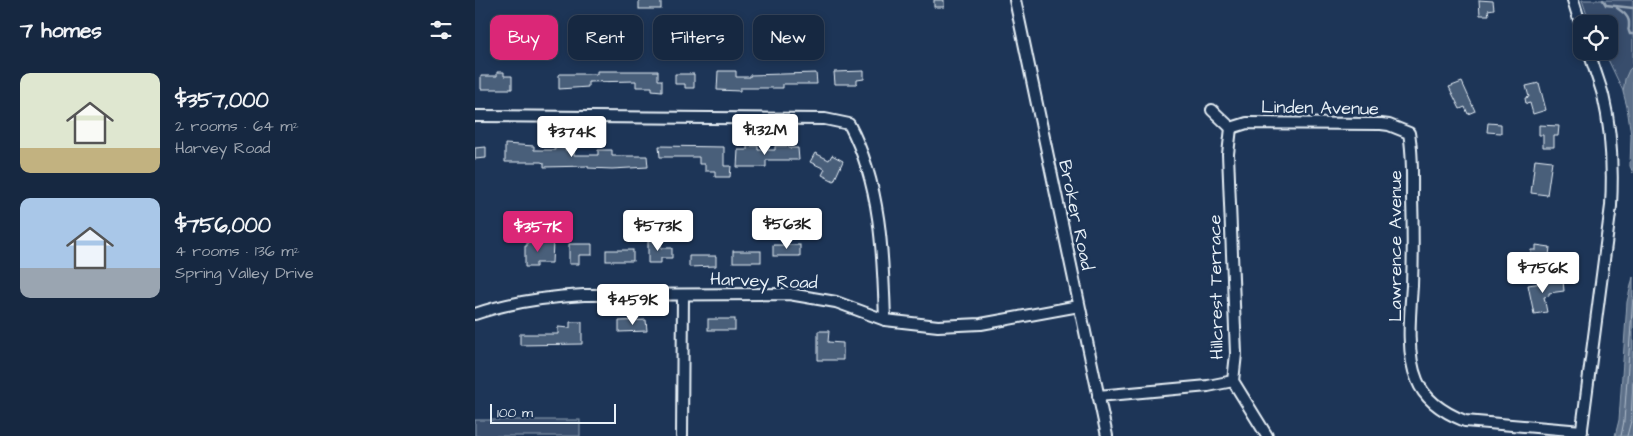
<!DOCTYPE html>
<html lang="en">
<head>
<meta charset="utf-8">
<style>
	:root { --surface:#162841; --page:#1f3048; --text:#f1f3f6; --muted:#9ea6b1; --line:#35445a; --accent:#db2777 }
	body { margin:0; font-family:"Architects Daughter",sans-serif; background:var(--page); color:var(--text); height:100vh; display:flex; flex-direction:column; font-size:19px; white-space:nowrap }
	* { box-sizing:border-box; margin:0 }
	p { font-size:16px; color:var(--muted) }
	.icon { flex:none; width:28px; height:28px; fill:none; stroke:currentColor; stroke-width:2; stroke-linecap:round; stroke-linejoin:round }
	.map { position:relative; flex:1; overflow:hidden }
	.side { display:flex; flex-direction:column; background:var(--surface); width:475px }
	.side>* { flex:none }
	.top-card { position:absolute; left:15px; top:15px; width:475px; height:45px; display:flex; gap:10px }
	.controls { position:absolute; left:1098px; top:15px; display:grid; gap:10px }
	.controls a { display:grid; place-items:center; width:45px; height:45px; border-radius:10px; background:var(--surface); box-shadow:0 2px 8px #0003,0 0 0 1px var(--line); font-size:25px }
	.scale { position:absolute; left:15px; bottom:12px; width:126px; box-sizing:border-box; padding-left:5px; border:2px solid #e8f1f8; border-top:0; font-size:14px; line-height:18px; white-space:nowrap; color:#e8f1f8; -webkit-text-stroke:4px #1d3557; paint-order:stroke }
	.price { position:absolute; translate:-50% -42px; padding:0 11px; border-radius:5px; background:#fff; color:#222; font-size:16px; line-height:32px; filter:drop-shadow(0 1px 2px #0008) }
	.price::after { content:''; position:absolute; left:50%; top:30px; width:15px; height:11px; margin-left:-8px; background:inherit; clip-path:polygon(0 0,100% 0,50% 100%) }
	.price.active { background:var(--accent); color:#fff }
	ul { padding:0; list-style:none }
	li { display:flex; align-items:center; gap:15px; height:125px; padding:0 20px }
	li span { display:grid; place-items:center; flex:none; width:140px; height:100px; border-radius:10px; color:#555 }
	li>.icon { margin-inline-start:auto }
	span .icon { width:60px; height:60px; fill:#fffc; stroke-width:1 }
	li b { font-size:21px }
	h2 { display:flex; justify-content:space-between; align-items:center; height:60px; padding:0 20px; font-size:21px }
	.tag { padding:0 18px; border-radius:10px; background:var(--surface); box-shadow:0 2px 8px #0003,0 0 0 1px var(--line); font-size:18px; line-height:45px }
	.tag.active { background:var(--accent); color:#fff }
	main { display:flex; flex:1; min-height:0 }
	.map>svg:first-child { display:block }
	.green { fill:#374d6c; stroke:#909fb2 }
	.water { fill:#5d7089; stroke:#95a4b5 }
	.lines { fill:none; stroke-linecap:round; stroke-linejoin:round }
	.shore { stroke:#b0bdcc; stroke-width:1 }
	.stream { stroke:#95a4b5; stroke-width:2.5 }
	.building { fill:#495e7a; stroke:#e8f1f8 }
	.minor-casing { stroke:#e8f1f8; stroke-width:14 }
	.minor { stroke:#1d3557; stroke-width:10 }
	.labels { text-anchor:middle; dominant-baseline:central; stroke-width:5; stroke-linejoin:round; paint-order:stroke }
	.street-label { font-size:18px; fill:#e8f1f8; stroke:#1d3557 }
</style>
</head>
<body>
<main>
<section class="side">
<h2>7 homes<svg class="icon" aria-label="filters" viewBox="0 0 24 24"><path d="M4 7h16M4 17h16"/><circle cx="9" cy="7" r="2"/><circle cx="15" cy="17" r="2"/></svg></h2>
<ul>
<li><span style="background:linear-gradient(#dfe7d0 75%,#c2b280 0)"><svg class="icon" aria-label="home" viewBox="0 0 24 24"><path d="M3 11l9-7 9 7M6 9v11h12V9"/></svg></span><div><b>$357,000</b><p>2 rooms · 64 m²</p><p>Harvey Road</p></div></li>
<li><span style="background:linear-gradient(#a9c7e8 70%,#9aa5b1 0)"><svg class="icon" aria-label="home" viewBox="0 0 24 24"><path d="M3 11l9-7 9 7M6 9v11h12V9"/></svg></span><div><b>$756,000</b><p>4 rooms · 136 m²</p><p>Spring Valley Drive</p></div></li>
</ul>
</section>
<div class="map">
<svg width="1158" height="436" viewBox="0 0 1158 436">
	<rect width="100%" height="100%" fill="#1d3557"/>
	<filter id="ink" filterUnits="userSpaceOnUse"><feTurbulence type="fractalNoise" baseFrequency=".02" numOctaves="2"/><feDisplacementMap in="SourceGraphic" scale="10" xChannelSelector="R" yChannelSelector="G"/><feConvolveMatrix kernelMatrix="1 2 1 2 8 2 1 2 1" color-interpolation-filters="sRGB"/></filter>
	<g filter="url(#ink)">
		<!-- green -->
		<g class="green">
			<polygon points="1107,0 1158,0 1158,112 1129,51 1134,51 1134,24 1115,24"/>
			<rect x="0" y="420" width="105" height="16"/>
		</g>
		<!-- water -->
		<g class="water">
			<polygon points="1158,66 1158,173 1155,166 1156,135 1152,107 1148,92 1150,79 1154,70"/>
			<polygon points="1158,277 1158,436 1140,436 1144,420 1152,302"/>
		</g>
		<g class="lines">
			<!-- shore -->
			<g class="shore">
				<polyline points="1146,436 1149,421 1158,297"/>
				<polyline points="1152,436 1156,421 1158,382"/>
			</g>
			<!-- stream -->
			<g class="stream">
				<polyline points="1128,0 1131,5 1158,8"/>
				<path d="M1142 8C1148 12 1155 17 1154 25 1154 33 1152 25 1155 34H1158"/>
			</g>
		</g>
		<!-- building -->
		<g class="building">
			<rect x="164" y="0" width="22" height="9"/>
			<rect x="459" y="0" width="10" height="7"/>
			<polygon points="1004,0 1018,1 1019,9 1013,10 1014,15 1005,15"/>
			<polygon points="122,71 183,71 183,80 187,80 187,91 177,90 177,87 161,87 161,81 113,82 113,87 84,89 84,74 122,74"/>
			<polygon points="243,71 261,71 261,77 275,77 275,75 341,73 342,84 308,84 308,88 265,88 265,91 242,90"/>
			<polygon points="389,71 389,79 382,80 382,84 360,84 359,72"/>
			<polygon points="22,72 29,72 29,76 37,76 37,89 6,89 6,76 22,76"/>
			<polygon points="200,74 219,74 219,88 210,88 210,84 200,84"/>
			<polygon points="987,82 1000,111 993,114 990,107 985,109 974,87"/>
			<polygon points="1064,83 1071,110 1058,114 1055,103 1051,104 1050,98 1054,97 1051,86"/>
			<polygon points="1013,123 1026,124 1026,133 1012,132"/>
			<polygon points="1064,125 1084,126 1083,136 1079,136 1079,147 1068,147 1068,135 1064,135"/>
			<polygon points="30,144 59,146 59,150 80,150 80,147 90,148 90,150 99,150 99,155 123,155 123,150 137,150 137,156 172,156 173,167 137,169 113,168 113,166 69,167 69,163 66,162 30,162"/>
			<polygon points="184,146 249,147 249,166 256,166 255,177 240,177 240,171 230,171 230,164 224,164 224,157 185,157"/>
			<polygon points="272,146 283,146 283,150 300,150 300,146 314,146 314,148 323,148 324,160 291,160 291,167 262,167 263,150 272,150"/>
			<polygon points="11,147 11,158 0,159 0,148"/>
			<polygon points="340,153 354,160 357,155 368,161 359,181 347,175 350,169 335,162"/>
			<polygon points="1060,159 1077,161 1072,195 1056,193"/>
			<polygon points="173,241 186,241 186,248 197,248 197,258 186,258 186,263 173,263"/>
			<polygon points="52,242 78,242 77,263 61,263 61,267 50,267 50,246 52,246"/>
			<polygon points="94,244 117,244 117,255 104,255 104,264 94,264"/>
			<rect x="298" y="245" width="27" height="11"/>
			<polygon points="1061,245 1075,247 1074,256 1079,257 1077,267 1059,265 1060,257 1055,257 1056,250 1061,250"/>
			<rect x="131" y="250" width="27" height="11"/>
			<rect x="258" y="251" width="28" height="11"/>
			<polygon points="214,256 241,256 241,266 214,267"/>
			<polygon points="1088,280 1089,291 1074,293 1074,296 1069,297 1072,312 1059,314 1053,285"/>
			<rect x="233" y="319" width="27" height="11"/>
			<polygon points="171,320 172,331 144,332 144,321"/>
			<polygon points="95,322 107,322 107,344 45,345 45,334 83,334 83,327 95,328"/>
			<polygon points="343,331 354,331 353,342 368,343 368,360 343,360"/>
		</g>
		<g class="lines">
			<!-- minor casing -->
			<g class="minor-casing">
				<g id="minor">
					<polyline points="540,0 632,436"/>
					<polyline points="1098,0 1106,26"/>
					<polyline points="737,110 756,128"/>
					<path d="M0 116 350 119 374 124C406 184 408 254 410 320"/>
					<path d="M756 128 772 123 906 124 914 125 934 133C938 155 937 176 937 198 938 227 938 256 937 286 935 314 931 354 942 380 950 401 970 413 990 421L1107 431"/>
					<polyline points="756,128 753,154 761,354 758,381 792,436"/>
					<path d="M0 314C35 302 72 297 109 295L314 294 361 302 410 320 463 326 506 324 604 306"/>
					<polyline points="623,396 733,386 758,381"/>
					<polyline points="207,436 208,295"/>
					<path d="M1106 436 1136 206C1138 169 1137 132 1128 95 1124 81 1118 66 1114 51"/>
				</g>
			</g>
			<!-- minor -->
			<use href="#minor" class="minor"/>
		</g>
	</g>
	<g class="labels">
		<!-- street labels -->
		<g class="street-label">
			<text transform="translate(845 108) rotate(1)">Linden Avenue</text>
			<text transform="translate(601 215) rotate(78)">Broker Road</text>
			<text transform="translate(920 246) rotate(-90)">Lawrence Avenue</text>
			<text transform="translate(289 281) rotate(2)">Harvey Road</text>
			<text transform="translate(741 287) rotate(-91)">Hillcrest Terrace</text>
		</g>
	</g>
</svg>
<div class="controls">
<a><svg class="icon" aria-label="locate" viewBox="0 0 24 24"><circle cx="12" cy="12" r="6"/><path d="M12 2v4M12 18v4M2 12h4M18 12h4"/></svg></a>
</div>
<div class="scale">100 m</div>
<b class="price" style="left:290px;top:156px">$1.32M</b>
<b class="price" style="left:97px;top:158px">$374K</b>
<b class="price" style="left:312px;top:250px">$563K</b>
<b class="price" style="left:183px;top:252px">$573K</b>
<b class="price active" style="left:63px;top:253px">$357K</b>
<b class="price" style="left:1068px;top:294px">$756K</b>
<b class="price" style="left:158px;top:326px">$459K</b>
<div class="top-card">
<a class="tag active">Buy</a>
<a class="tag">Rent</a>
<a class="tag">Filters</a>
<a class="tag">New</a>
</div>
</div>
</main>
</body>
</html>
